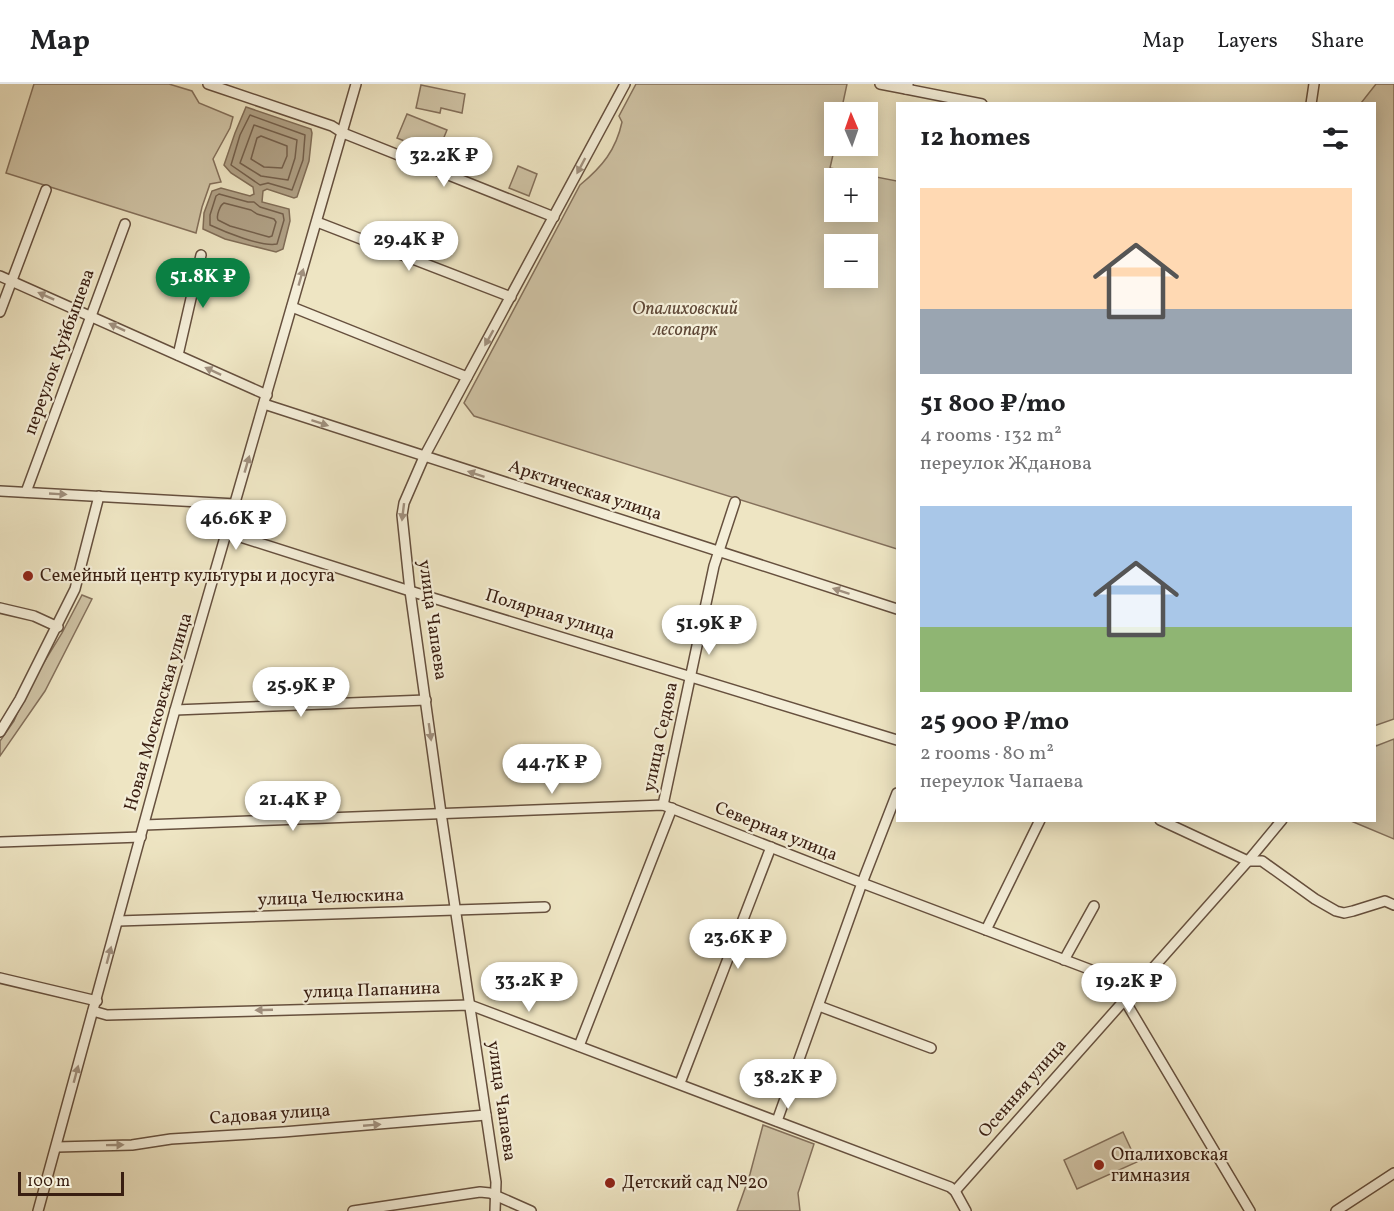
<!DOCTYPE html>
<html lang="en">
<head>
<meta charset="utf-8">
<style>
	:root { --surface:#fff; --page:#f6f6f6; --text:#202124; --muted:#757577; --line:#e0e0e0; --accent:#0b8043 }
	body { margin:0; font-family:Vollkorn,serif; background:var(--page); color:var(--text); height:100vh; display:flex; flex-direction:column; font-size:22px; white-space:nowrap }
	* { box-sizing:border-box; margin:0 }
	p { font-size:20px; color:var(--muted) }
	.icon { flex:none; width:33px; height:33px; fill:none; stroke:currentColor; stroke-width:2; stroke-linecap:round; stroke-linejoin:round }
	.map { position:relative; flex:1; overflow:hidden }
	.panel { position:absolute; left:896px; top:18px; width:480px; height:720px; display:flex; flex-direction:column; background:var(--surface); border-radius:0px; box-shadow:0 3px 15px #0003 }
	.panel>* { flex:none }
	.needle { width:39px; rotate:358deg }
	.fabs { position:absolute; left:824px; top:18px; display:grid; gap:12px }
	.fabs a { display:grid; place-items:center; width:54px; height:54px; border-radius:0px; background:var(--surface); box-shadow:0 3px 15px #0003; font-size:30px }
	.scale { position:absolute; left:18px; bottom:15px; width:106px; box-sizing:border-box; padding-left:6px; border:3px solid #391e11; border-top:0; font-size:16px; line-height:21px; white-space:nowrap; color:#391e11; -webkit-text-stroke:4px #f4eed8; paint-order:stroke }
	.price { position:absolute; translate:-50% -51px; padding:0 14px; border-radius:21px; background:#fff; color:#222; font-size:20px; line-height:39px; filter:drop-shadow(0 2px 3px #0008) }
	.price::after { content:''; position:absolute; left:50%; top:36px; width:18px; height:14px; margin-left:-9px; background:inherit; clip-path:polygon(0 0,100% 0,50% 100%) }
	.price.selected { background:var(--accent); color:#fff }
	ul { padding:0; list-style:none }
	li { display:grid; align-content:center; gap:12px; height:318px; padding:0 24px }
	li span { display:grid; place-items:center; height:186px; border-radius:0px; color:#555 }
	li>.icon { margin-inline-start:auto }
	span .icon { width:108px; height:108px; fill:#fffc; stroke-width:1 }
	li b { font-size:26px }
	h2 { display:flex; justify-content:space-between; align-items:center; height:72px; padding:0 24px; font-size:26px }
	header { display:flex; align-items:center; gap:36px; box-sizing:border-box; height:84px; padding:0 30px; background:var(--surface); border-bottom:2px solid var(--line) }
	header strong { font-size:28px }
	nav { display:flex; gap:33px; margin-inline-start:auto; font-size:21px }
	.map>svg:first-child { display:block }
	.green { fill:#cfc3a5; stroke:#84705b; stroke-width:1.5; fill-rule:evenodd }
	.water { fill:#b0a186; stroke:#806d57; stroke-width:1.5 }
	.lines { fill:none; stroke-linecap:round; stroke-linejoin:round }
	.shore { stroke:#74604c; stroke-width:1.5 }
	.minor-casing { stroke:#66503e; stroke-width:12 }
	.minor { stroke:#f4eed8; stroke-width:9 }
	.oneway { fill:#a0907e }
	.poi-dot { fill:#8f2418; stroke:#f4eed8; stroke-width:2 }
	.labels { text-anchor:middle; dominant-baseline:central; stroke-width:4.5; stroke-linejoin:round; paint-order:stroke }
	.park-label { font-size:18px; font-style:italic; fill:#5e4736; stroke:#f4eed8 }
	.street-label { font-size:18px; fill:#391e11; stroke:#f4eed8 }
	.poi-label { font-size:18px; fill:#391e11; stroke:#f4eed8; text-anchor:start }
</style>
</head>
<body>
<header>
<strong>Map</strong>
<nav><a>Map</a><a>Layers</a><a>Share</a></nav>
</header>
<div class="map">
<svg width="1394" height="1127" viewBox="0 0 1394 1127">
	<rect width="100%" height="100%" fill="#eee5c3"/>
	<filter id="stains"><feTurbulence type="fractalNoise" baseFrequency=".00333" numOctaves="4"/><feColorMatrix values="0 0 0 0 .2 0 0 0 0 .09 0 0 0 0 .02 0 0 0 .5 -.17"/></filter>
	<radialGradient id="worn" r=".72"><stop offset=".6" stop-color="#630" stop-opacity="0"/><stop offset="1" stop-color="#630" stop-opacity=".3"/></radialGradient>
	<!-- green -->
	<g class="green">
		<polygon points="34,0 169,0 192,7 199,19 233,33 230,44 213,75 221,98 210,100 202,123 196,149 6,89"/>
		<path d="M636 0H847L841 28H834L835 62 830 84 897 97V465L474 332 464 319 580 101C602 83 616 66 622 38L619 32ZM834 94H867V128H834ZM834 160H867V194H834Z"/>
		<polygon points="1376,0 1394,0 1394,635 1374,642 1374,20 1361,19"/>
		<polygon points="421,1 465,10 462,29 441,24 440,29 416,24"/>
		<polygon points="407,30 447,46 437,70 397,54"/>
		<polygon points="518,82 537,90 529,112 509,104"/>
		<polygon points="82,511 92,515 45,607 0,672 0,657 14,637 27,606 62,549"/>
		<polygon points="1394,655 1394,755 1351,737 1374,736 1374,657 1376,662"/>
		<polygon points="763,1041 814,1060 798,1109 800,1127 737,1127 750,1090"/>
		<polygon points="1123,1048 1137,1078 1077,1105 1064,1076"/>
	</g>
	<!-- water -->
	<polygon class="water" points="246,23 311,45 312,49 309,77 297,113 294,114 267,105 263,107 262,118 289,125 290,137 283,165 276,168 225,155 203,145 204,129 212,107 221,104 250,112 254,110 253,103 231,89 224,81 235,49"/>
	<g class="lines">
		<!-- shore -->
		<g class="shore">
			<polygon points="250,31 305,51 303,76 292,106 268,99 260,101 231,81 240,51"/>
			<polygon points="254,41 297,56 295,74 288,96 261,92 240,79"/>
			<polygon points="261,52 287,62 287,72 282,84 264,83 251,75 257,54"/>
			<path d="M219 110 248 118H254L260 123 283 130 284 136 277 160C261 163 225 148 210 141V131L216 112Z"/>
			<path d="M224 119 251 126 257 130 274 135 276 138 272 152 269 153 230 142 218 136C216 132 220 121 224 119Z"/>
		</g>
		<!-- minor casing -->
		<g class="minor-casing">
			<g id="minor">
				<polyline points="208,0 332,42 343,49 554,133"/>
				<polyline points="880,0 906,5 908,1"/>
				<polyline points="906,5 982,20"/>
				<polyline points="1311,20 1314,0"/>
				<polyline points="317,138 511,213"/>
				<polyline points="0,192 267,311"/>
				<polyline points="292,223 467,293"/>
				<polyline points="0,228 46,106"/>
				<polyline points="178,271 201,171"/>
				<polyline points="264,320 897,525"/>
				<polyline points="0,407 236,420"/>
				<polyline points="26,408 125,140"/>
				<polyline points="228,449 410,507 897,656"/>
				<polyline points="0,524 34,532 58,543"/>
				<polyline points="175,626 426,616"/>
				<polyline points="0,648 20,615 75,505 99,412"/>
				<polyline points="663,721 714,482 735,418"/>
				<polyline points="1160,736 1248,777 1262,777 1315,815 1336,827 1344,829 1353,827 1385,817 1394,821"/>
				<polyline points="144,741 663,721 862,799 1094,887 1106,896 1124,915 1250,1127"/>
				<polyline points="0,758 141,753"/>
				<polyline points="118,837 545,823"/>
				<polyline points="986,846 1040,736"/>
				<polyline points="1064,876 1094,822"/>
				<polyline points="0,894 97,917"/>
				<polyline points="819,922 931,964"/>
				<polyline points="93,927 107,931 470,921 950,1103 955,1107 966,1127"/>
				<polyline points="579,962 672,724"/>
				<polyline points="680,999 771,763"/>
				<polyline points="777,1037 862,799 897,709"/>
				<polyline points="57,1063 132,1061 171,1055 283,1048 486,1031"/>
				<polyline points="955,1107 1248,777 1282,736"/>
				<polyline points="38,1127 175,626 356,0"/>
				<polyline points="353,1127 480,1108 490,1109 531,1127"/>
				<polyline points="495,1127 496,1098 441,729 410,507 402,431 404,419 424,373 625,0"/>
				<polyline points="1336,1127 1394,1089"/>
			</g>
		</g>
		<!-- minor -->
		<use href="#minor" class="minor"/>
	</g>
	<!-- one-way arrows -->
	<defs><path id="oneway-solid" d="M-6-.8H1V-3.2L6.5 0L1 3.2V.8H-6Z" transform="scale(1.5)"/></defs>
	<g class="oneway">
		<use href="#oneway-solid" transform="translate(581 82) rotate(118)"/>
		<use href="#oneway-solid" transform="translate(301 193) rotate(-74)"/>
		<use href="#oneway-solid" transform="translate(46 212) rotate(-156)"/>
		<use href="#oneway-solid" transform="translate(117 243) rotate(-155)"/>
		<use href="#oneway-solid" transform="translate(489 254) rotate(119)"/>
		<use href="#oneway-solid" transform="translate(213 287) rotate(-155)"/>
		<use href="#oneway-solid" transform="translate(320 339) rotate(18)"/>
		<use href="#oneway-solid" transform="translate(247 380) rotate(-74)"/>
		<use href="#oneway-solid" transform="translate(476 390) rotate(-162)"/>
		<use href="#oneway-solid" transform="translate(58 410) rotate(3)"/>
		<use href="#oneway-solid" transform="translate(403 428) rotate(97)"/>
		<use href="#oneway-solid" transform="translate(841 507) rotate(-162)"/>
		<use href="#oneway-solid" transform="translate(430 648) rotate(82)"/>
		<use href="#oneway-solid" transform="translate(109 871) rotate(-75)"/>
		<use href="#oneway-solid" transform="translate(264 926) rotate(178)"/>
		<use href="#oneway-solid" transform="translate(76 990) rotate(-75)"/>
		<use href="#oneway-solid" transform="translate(372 1041) rotate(-5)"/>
		<use href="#oneway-solid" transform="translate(115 1061) rotate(-1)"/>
	</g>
	<!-- markers -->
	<g class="poi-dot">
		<circle cx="28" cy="492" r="6"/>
		<circle cx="1099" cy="1081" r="6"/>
		<circle cx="610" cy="1099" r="6"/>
	</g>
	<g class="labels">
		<!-- park labels -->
		<g class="park-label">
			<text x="685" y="225">Опалиховский<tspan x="685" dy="21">лесопарк</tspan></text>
		</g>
		<!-- street labels -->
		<g class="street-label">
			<text transform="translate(60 268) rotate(-70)">переулок Куйбышева</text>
			<text transform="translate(585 407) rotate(18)">Арктическая улица</text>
			<text transform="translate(550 531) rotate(17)">Полярная улица</text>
			<text transform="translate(432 536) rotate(82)">улица Чапаева</text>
			<text transform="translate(159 628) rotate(-74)">Новая Московская улица</text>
			<text transform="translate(661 653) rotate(-78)">улица Седова</text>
			<text transform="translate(776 748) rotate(22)">Северная улица</text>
			<text transform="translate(331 814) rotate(-2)">улица Челюскина</text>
			<text transform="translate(372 907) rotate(-2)">улица Папанина</text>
			<text transform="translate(1023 1005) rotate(-49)">Осенняя улица</text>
			<text transform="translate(501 1017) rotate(82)">улица Чапаева</text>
			<text transform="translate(270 1031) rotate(-4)">Садовая улица</text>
		</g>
		<!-- poi labels -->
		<g class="poi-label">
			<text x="40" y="492">Семейный центр культуры и досуга</text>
			<text x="1111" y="1071">Опалиховская<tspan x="1111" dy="21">гимназия</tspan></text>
			<text x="622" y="1099">Детский сад №20</text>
		</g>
	</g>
	<rect width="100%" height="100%" filter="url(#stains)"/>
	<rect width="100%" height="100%" fill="url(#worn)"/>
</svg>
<div class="fabs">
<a><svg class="needle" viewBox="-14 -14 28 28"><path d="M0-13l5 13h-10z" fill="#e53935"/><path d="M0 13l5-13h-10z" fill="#757577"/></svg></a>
<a>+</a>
<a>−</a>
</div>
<div class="scale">100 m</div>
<b class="price" style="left:444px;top:104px">32.2K ₽</b>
<b class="price" style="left:409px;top:188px">29.4K ₽</b>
<b class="price selected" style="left:203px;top:225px">51.8K ₽</b>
<b class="price" style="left:236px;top:467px">46.6K ₽</b>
<b class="price" style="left:709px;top:572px">51.9K ₽</b>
<b class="price" style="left:301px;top:634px">25.9K ₽</b>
<b class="price" style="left:552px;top:711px">44.7K ₽</b>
<b class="price" style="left:293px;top:748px">21.4K ₽</b>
<b class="price" style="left:738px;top:886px">23.6K ₽</b>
<b class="price" style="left:529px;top:929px">33.2K ₽</b>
<b class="price" style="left:1129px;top:930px">19.2K ₽</b>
<b class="price" style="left:788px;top:1026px">38.2K ₽</b>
<section class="panel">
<h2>12 homes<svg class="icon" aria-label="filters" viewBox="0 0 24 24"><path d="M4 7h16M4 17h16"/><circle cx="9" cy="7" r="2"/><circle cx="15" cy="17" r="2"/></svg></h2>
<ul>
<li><span style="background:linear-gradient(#ffd9b3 65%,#9aa5b1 0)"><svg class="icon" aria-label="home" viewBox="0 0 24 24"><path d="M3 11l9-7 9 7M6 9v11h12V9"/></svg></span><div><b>51 800 ₽/mo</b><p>4 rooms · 132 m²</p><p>переулок Жданова</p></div></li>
<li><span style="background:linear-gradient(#a9c7e8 65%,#8fb573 0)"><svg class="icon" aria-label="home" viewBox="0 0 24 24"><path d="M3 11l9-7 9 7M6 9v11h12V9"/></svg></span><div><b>25 900 ₽/mo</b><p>2 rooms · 80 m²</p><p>переулок Чапаева</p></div></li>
</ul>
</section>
</div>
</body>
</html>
